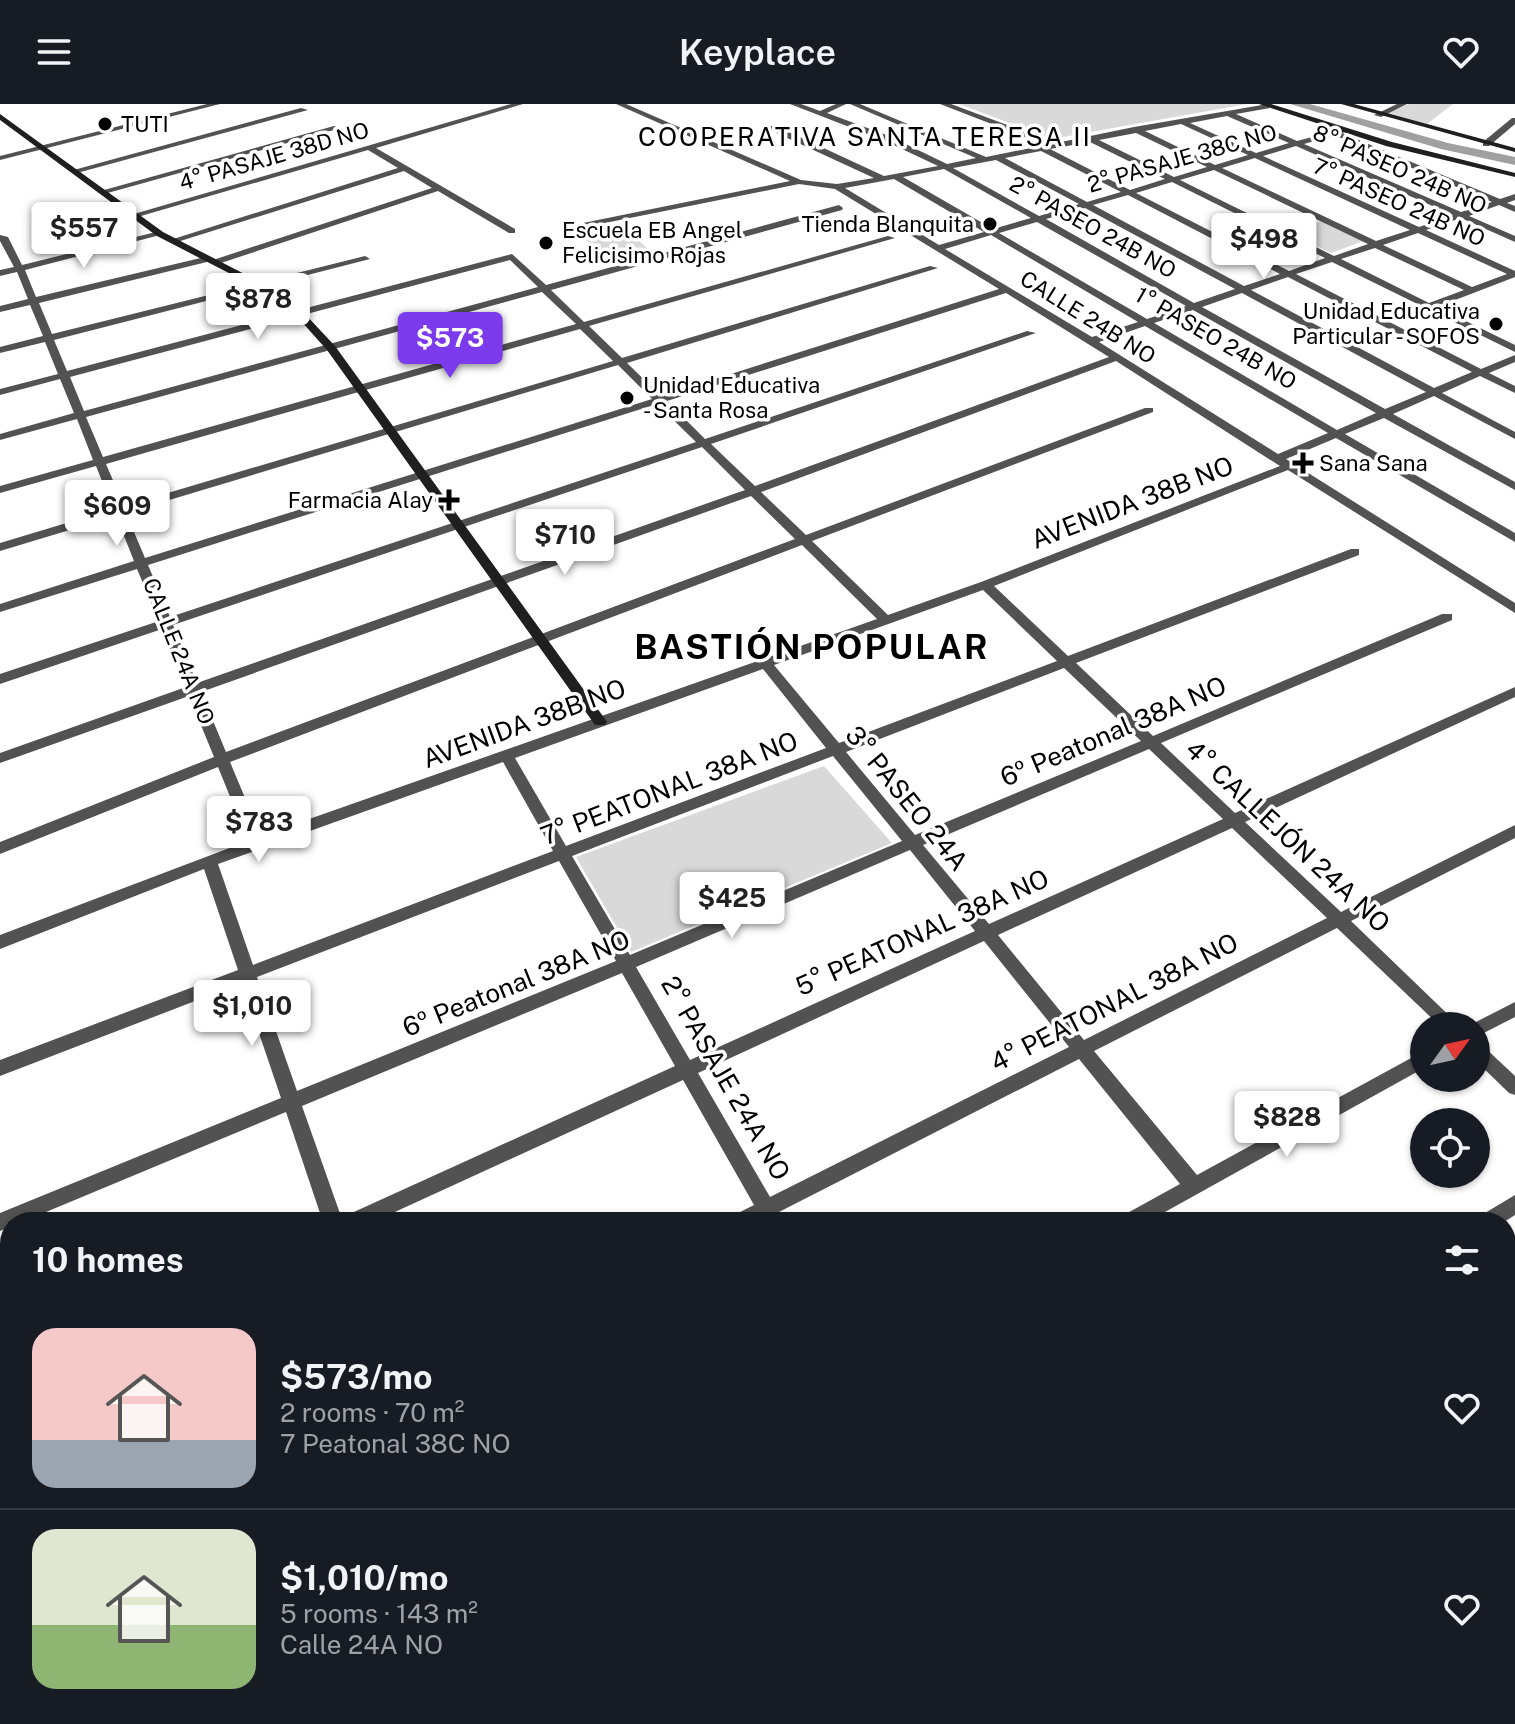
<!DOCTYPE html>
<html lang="en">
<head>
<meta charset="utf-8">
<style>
	:root { --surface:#171b24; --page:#242831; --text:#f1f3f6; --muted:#9ea1a6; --line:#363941; --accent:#7c3aed }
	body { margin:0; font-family:"Public Sans",sans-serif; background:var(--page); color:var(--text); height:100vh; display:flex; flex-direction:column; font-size:30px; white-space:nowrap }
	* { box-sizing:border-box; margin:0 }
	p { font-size:26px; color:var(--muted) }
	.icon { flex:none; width:44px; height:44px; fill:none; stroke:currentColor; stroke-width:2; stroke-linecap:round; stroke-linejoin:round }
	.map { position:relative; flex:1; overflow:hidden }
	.details { position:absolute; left:0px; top:1108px; width:1516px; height:512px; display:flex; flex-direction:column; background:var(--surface); border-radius:32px 32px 0 0; box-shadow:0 2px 6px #0004 }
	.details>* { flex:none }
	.needle { width:52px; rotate:57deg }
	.tools { position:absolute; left:1410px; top:908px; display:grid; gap:16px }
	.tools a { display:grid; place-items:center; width:80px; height:80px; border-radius:50%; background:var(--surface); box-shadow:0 2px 6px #0004; font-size:40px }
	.price { position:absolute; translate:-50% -68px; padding:0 18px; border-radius:8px; background:#fff; color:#222; font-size:26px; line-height:52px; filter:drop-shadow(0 2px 4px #0008) }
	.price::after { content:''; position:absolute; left:50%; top:48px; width:24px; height:18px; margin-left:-12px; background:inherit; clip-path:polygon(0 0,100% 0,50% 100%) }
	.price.active { background:var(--accent); color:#fff }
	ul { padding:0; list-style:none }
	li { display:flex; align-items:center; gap:24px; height:200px; padding:0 32px }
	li+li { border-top:2px solid var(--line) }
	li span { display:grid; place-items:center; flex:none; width:224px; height:160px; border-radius:24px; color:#555 }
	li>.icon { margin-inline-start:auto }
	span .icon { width:96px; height:96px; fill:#fffc; stroke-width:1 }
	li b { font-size:34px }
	h2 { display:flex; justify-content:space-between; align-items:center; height:96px; padding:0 32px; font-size:34px }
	header { display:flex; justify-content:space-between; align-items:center; height:104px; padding:0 32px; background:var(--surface); font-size:36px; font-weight:600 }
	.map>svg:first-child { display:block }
	.green { fill:#d9d9d9 }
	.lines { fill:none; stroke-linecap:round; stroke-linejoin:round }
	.canal { fill:#a0a0a0; fill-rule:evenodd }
	.minor { fill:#525252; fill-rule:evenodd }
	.secondary { fill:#1f1f1f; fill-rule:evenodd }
	.poi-dot { fill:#000; stroke:#fff; stroke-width:3 }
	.labels { text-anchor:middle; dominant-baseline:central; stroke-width:7; stroke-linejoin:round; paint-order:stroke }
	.far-poi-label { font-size:22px; fill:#000; stroke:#fff; text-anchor:start }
	.far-street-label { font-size:22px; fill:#000; stroke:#fff }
	.far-quarter-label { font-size:26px; letter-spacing:2px; fill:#000; stroke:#fff }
	.street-label { font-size:26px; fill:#000; stroke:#fff }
	.district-label { font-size:34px; font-weight:bold; letter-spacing:2px; fill:#000; stroke:#fff }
</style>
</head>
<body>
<header><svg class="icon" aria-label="menu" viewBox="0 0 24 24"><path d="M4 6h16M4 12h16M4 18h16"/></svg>Keyplace<svg class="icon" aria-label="heart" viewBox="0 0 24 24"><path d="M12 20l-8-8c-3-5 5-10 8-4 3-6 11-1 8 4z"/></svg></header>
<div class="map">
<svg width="1515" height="1620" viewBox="0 0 1515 1620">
	<rect width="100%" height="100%" fill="#fff"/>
	<!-- green -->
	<g class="green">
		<polygon points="959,0 1247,0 1052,35"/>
		<polygon points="1409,0 1453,0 1427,20 1388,9"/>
		<polygon points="1321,117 1363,137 1331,149 1288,128"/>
		<polygon points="619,119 655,151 612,162 578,128"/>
		<polygon points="824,662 892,739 631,848 576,753"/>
	</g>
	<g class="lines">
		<!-- canal -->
		<polygon class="canal" points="1290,0 1310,0 1448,39 1515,53 1515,61 1441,45"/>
		<!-- minor -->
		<g class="minor">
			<polygon points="207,0 220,0 0,56 0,52"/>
			<path d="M511 0H523L376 44 515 125V129H509L438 87 218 160H212L211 157 39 199 52 230 365 152 370 155 54 236 67 267 512 150 546 181 839 101 843 104 842 106 551 186 584 218 888 132 895 134 589 222 622 254 930 162 938 164 627 259 661 292 999 185 835 85 799 80 580 124V120L583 119 790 77 616 0H626L801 76 837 80 874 74 770 26V22H776L884 72 938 62 883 36 790 0H801L820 7 836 0H846L827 9 889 32 947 60 976 54 850 0H860L986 53 1046 41 940 0H951L1056 39 1134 23 1268 0 1270 4 1236 10 1297 37 1346 24V28L1342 29 1500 95 1515 90V96L1507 99 1515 102V108L1499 101 1469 112 1515 132V138L1461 114 1426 126 1515 167V173L1437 203 1515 241V248L1332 158 1296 170 1481 265 1515 251V258L1489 269 1515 282V289L1480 272 1442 289 1515 328V335L1434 292 1393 310 1515 378V386L1384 314 1345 330 1515 429V438L1336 334 1286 355 1515 499V509L1288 366 994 482 1068 552 1351 445H1359V451L1076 559 1153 632 1442 510H1452V516L1161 639 1235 709 1515 583V593L1245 718 1341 808 1515 721V734L1351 817 1460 922H1440L1337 824 1094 947 1197 1071 1424 947V964L1147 1118H1119L1122 1112 1180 1080 1079 955 779 1108 784 1118 762 1116 729 1118 732 1112 754 1101 683 976 373 1118H323L286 1008 22 1118H10V1123L0 1127V1109L281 994 242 879 0 972V956L238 866 204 765 0 845V831L248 737 218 663 0 750V738L214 653 189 592 0 659V649L186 583 162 525 0 580V570L159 517 137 465 0 508V500L134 457 116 412 0 447V439L113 405 96 362 0 389V382L93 356 77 315 0 336V330L74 309 60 275 0 291V285L58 270 45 238 0 249V243L43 232 30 201 0 208V202L28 195 17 168 0 172V166L14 163 0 137V131L8 133 22 161 160 127 164 130 25 166 36 193 209 152 213 156 432 84 404 67 174 139 167 137 398 64 368 46 134 114 127 112ZM1227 12 1289 39 1256 49 1190 19ZM1181 20 1248 51 1215 61 1145 27ZM1136 29 1207 63 1174 73 1099 36ZM1334 31 1492 98 1461 108 1304 40ZM1090 38 1165 75 1130 86 1050 45ZM1296 42 1453 111 1419 123 1263 52ZM1041 47 1121 88 1087 98 1005 54ZM1255 54 1410 126 1376 137 1222 64ZM996 56 1079 100 1039 112 953 64ZM944 65 1031 114 993 125 903 73ZM1214 66 1368 140 1334 152 1180 76ZM894 75 984 128 939 141 845 84ZM1172 78 1325 154 1289 167 1136 89ZM1128 91 1280 170 1244 182 1093 101ZM1085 104 1235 185 1194 199 1046 115ZM1037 118 1186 202 1147 215 999 129ZM1418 129 1507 170 1472 183 1383 141ZM991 131 1138 218 1092 233 945 145ZM1375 144 1464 186 1429 199 1341 155ZM510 156 538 183 84 307 70 273ZM1288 173 1472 268 1434 284 1251 186ZM542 188 576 220 103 353 86 313ZM1006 189 1109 253 755 382 711 340 1036 229 1027 227 705 335 667 297ZM1242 189 1426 288 1385 305 1202 203ZM1193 206 1376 309 1337 326 1154 219ZM1145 222 1328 329 1278 350 1099 238ZM580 225 613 257 124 402 106 360ZM1116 257 1280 362 981 478 888 511 812 437 1153 308V304H1145L806 431 761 388ZM618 261 652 295 145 454 126 409ZM657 300 696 338 170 513 148 461ZM702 343 745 386 197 579 173 521ZM751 392 795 435 226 648 201 588ZM802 441 877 515 261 732 230 658ZM983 486 1057 557 839 639 774 561ZM1064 564 1141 637 915 731 846 648ZM763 565 826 644 566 742 515 654ZM1149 645 1223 715 989 820 923 741ZM833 652 902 737 630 851 572 752ZM503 658 553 747 253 861 218 760ZM1232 724 1327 814 1084 936 998 831ZM910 746 975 827 690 956 636 863ZM559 757 616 857 297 987 257 873ZM984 837 1069 943 770 1093 698 969ZM622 869 675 962 345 1112 343 1118 302 1002Z"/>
			<polygon points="1397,0 1407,0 1381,13 1374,11"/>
			<polygon points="301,4 308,6 77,69 70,67"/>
			<polygon points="1512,14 1515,14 1515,20 1489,42 1483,42 1483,38"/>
			<polygon points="334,22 341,24 104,90 97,88"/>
			<polygon points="1515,898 1515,913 1476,933 1476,922 1470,921"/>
			<polygon points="1476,939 1482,941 1515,972 1515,991 1509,989 1476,957"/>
			<polygon points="1515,1091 1515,1111 1504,1118 1477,1118 1480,1112"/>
			<polygon points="10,1263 10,1284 0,1288 0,1267"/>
			<polygon points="1515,1399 1515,1425 1506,1429 1506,1403"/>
			<polygon points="10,1472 10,1496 0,1501 0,1477"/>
			<polygon points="1506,1541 1515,1546 1515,1580 1506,1576"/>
			<polygon points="217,1610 253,1610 247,1620 211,1620"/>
			<polygon points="489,1610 513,1610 517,1620 493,1620"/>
			<polygon points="711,1610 745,1610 740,1620 706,1620"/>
			<polygon points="1023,1610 1047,1610 1051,1620 1027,1620"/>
			<polygon points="1164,1610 1200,1610 1194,1620 1158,1620"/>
		</g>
		<!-- secondary -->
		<g class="secondary">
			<polygon points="1259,0 1271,0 1392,38 1515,69 1515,73 1386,42"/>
			<polygon points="1341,0 1354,0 1515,44 1515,48"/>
			<polygon points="0,10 163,128 289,193 335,242 605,615 607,618 605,621 595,621 327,246 283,197 157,132 0,16"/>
		</g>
	</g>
	<!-- markers -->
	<g class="poi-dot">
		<circle cx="105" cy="20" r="8"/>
		<circle cx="990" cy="120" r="8"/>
		<circle cx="546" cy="139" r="8"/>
		<circle cx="1496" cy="220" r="8"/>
		<circle cx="627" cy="294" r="8"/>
		<path d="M1299 347h8v8h8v8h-8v8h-8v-8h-8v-8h8z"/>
		<path d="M445 384h8v8h8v8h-8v8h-8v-8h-8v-8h8z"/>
	</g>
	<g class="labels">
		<!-- far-poi labels -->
		<g class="far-poi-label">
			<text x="121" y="20">TUTI</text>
			<text x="974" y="120" text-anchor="end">Tienda Blanquita</text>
			<text x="562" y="126">Escuela EB Angel<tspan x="562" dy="25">Felicisimo Rojas</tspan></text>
			<text x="1480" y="207" text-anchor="end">Unidad Educativa<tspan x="1480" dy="25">Particular - SOFOS</tspan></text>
			<text x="643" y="281">Unidad Educativa<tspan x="643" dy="25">- Santa Rosa</tspan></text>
			<text x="1319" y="359">Sana Sana</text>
			<text x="433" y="396" text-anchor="end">Farmacia Alay</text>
		</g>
		<!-- far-street labels -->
		<g class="far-street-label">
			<text transform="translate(274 52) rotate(-16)">4° PASAJE 38D NO</text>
			<text transform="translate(1182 54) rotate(-16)">2° PASAJE 38C NO</text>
			<text transform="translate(1400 65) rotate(24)">8° PASEO 24B NO</text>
			<text transform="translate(1399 98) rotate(24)">7° PASEO 24B NO</text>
			<text transform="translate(1093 123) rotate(29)">2° PASEO 24B NO</text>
			<text transform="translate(1088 213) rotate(32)">CALLE 24B NO</text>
			<text transform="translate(1216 234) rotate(30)">1° PASEO 24B NO</text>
			<text transform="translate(179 547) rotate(68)">CALLE 24A NO</text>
		</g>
		<!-- far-quarter labels -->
		<g class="far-quarter-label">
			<text x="865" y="32">COOPERATIVA SANTA TERESA II</text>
		</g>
		<!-- street labels -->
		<g class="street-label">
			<text transform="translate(1132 398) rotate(-21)">AVENIDA 38B NO</text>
			<text transform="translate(524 619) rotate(-20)">AVENIDA 38B NO</text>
			<text transform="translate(1113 627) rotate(-23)">6º Peatonal 38A NO</text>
			<text transform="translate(669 684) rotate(-21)">7° PEATONAL 38A NO</text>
			<text transform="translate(907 694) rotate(51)">3° PASEO 24A</text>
			<text transform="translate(1288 732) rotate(43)">4° CALLEJÓN 24A NO</text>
			<text transform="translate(922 828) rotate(-24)">5° PEATONAL 38A NO</text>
			<text transform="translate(516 879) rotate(-22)">6º Peatonal 38A NO</text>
			<text transform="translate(1114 898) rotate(-27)">4° PEATONAL 38A NO</text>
			<text transform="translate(726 974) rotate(60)">2° PASAJE 24A NO</text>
		</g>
		<!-- district labels -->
		<g class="district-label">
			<text x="812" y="543">BASTIÓN POPULAR</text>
		</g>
	</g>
</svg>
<div class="tools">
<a><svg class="needle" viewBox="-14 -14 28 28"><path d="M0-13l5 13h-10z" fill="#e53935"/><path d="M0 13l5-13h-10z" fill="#9ea1a6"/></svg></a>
<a><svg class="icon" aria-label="locate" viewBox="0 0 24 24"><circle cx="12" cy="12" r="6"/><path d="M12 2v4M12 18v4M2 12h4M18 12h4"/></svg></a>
</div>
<b class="price" style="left:84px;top:166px">$557</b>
<b class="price" style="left:1264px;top:177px">$498</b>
<b class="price" style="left:258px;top:237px">$878</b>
<b class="price active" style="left:450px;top:276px">$573</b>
<b class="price" style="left:117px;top:444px">$609</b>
<b class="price" style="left:565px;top:473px">$710</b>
<b class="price" style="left:259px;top:760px">$783</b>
<b class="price" style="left:732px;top:836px">$425</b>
<b class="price" style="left:252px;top:944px">$1,010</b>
<b class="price" style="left:1287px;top:1055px">$828</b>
<section class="details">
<h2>10 homes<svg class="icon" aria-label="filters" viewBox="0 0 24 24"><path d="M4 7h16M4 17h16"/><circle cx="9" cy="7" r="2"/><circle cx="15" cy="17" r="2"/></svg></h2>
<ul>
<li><span style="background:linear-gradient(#f6c9c9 70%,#9aa5b1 0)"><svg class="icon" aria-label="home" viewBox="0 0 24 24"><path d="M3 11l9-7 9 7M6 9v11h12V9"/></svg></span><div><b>$573/mo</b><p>2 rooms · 70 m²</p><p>7 Peatonal 38C NO</p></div><svg class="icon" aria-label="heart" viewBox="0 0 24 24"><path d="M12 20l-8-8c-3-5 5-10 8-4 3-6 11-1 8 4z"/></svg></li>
<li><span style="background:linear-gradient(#dfe7d0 60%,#8fb573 0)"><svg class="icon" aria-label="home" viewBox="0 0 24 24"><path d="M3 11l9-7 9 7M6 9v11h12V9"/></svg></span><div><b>$1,010/mo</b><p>5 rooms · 143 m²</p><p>Calle 24A NO</p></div><svg class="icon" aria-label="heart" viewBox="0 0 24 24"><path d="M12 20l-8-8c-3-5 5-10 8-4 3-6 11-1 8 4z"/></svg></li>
</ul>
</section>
</div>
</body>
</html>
